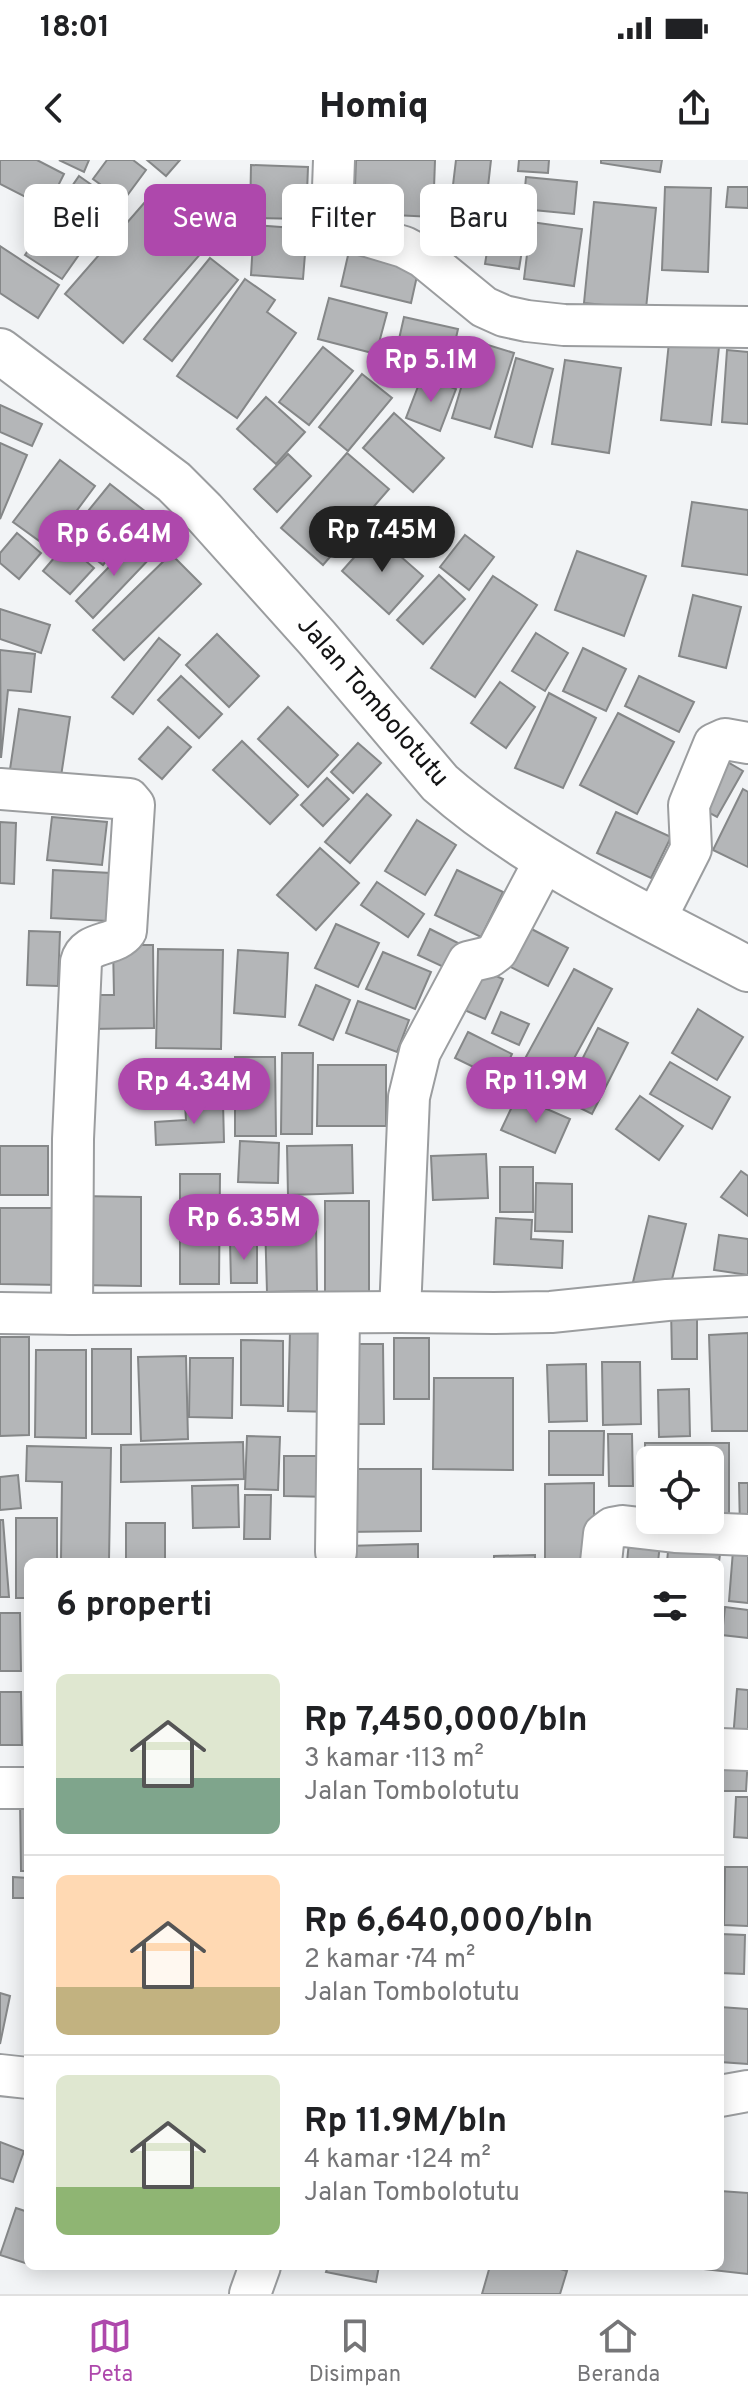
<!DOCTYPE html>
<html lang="id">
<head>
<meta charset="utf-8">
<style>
	:root { --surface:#fff; --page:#f6f6f6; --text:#202124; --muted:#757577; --line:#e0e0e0; --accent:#ae48ac }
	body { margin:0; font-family:Overpass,sans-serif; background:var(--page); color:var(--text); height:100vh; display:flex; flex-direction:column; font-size:30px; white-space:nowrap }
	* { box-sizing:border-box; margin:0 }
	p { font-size:26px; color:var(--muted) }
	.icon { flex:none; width:44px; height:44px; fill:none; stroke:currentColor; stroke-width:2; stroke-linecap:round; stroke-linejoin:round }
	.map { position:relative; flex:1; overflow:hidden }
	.sheet { position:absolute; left:24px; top:1398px; width:700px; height:712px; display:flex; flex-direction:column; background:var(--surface); border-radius:12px; box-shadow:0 4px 20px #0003 }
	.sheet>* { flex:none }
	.guide { position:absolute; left:24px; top:24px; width:700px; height:72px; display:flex; gap:16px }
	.tools { position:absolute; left:636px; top:1286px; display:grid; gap:16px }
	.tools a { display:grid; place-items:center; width:88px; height:88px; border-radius:12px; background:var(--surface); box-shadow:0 4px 20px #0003; font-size:40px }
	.price { position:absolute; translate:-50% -68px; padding:0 18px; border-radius:28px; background:var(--accent); color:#fff; font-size:26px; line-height:52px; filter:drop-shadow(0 2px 4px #0008) }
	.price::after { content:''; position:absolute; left:50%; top:48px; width:24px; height:18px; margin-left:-12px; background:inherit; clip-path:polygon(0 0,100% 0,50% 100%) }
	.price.active { background:#222; color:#fff }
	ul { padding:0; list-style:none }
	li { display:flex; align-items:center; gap:24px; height:200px; padding:0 32px }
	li+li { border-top:2px solid var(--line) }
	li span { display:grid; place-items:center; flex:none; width:224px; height:160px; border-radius:12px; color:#555 }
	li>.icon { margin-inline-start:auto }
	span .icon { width:96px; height:96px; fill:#fffc; stroke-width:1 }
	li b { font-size:34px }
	h2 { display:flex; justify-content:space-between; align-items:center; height:96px; padding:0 32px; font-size:34px }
	.chip { padding:0 28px; border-radius:12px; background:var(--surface); box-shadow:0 4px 20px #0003; font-size:28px; line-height:72px }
	.chip.active { background:var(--accent); color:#fff }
	.status { display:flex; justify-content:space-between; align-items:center; height:56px; padding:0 40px; background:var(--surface); direction:ltr }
	.status svg { height:22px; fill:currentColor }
	header { display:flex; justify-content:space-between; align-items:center; height:104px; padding:0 32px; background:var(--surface); font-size:36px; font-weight:800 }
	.menu { display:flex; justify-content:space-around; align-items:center; height:112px; border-top:2px solid var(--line); background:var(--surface); font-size:22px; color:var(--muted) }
	.menu a { display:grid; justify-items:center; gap:4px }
	.menu .active { color:var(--accent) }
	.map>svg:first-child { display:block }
	.building { fill:#b4b6b8; stroke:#858788; stroke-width:2; fill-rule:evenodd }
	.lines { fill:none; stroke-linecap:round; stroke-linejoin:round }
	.street-casing { stroke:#9b9d9f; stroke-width:44 }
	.secondary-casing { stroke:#9b9d9f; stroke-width:48 }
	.street { stroke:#fff; stroke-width:40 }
	.secondary { stroke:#fff; stroke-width:44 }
	.labels { text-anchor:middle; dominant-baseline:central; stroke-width:6; stroke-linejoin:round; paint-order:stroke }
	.street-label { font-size:26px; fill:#131314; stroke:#fff }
</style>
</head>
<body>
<div class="status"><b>18:01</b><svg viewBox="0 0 49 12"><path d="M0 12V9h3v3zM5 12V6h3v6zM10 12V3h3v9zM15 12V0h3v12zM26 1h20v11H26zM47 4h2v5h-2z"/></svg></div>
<header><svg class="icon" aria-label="back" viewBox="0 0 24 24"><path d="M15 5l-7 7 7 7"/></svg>Homiq<svg class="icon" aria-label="share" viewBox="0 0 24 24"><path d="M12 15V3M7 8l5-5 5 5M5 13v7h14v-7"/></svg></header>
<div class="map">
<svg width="748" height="2134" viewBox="0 0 748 2134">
	<rect width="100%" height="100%" fill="#f2f4f6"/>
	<!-- building -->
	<g class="building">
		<polygon points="0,0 37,0 64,14 47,48 0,24"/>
		<polygon points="59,0 89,0 84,12"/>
		<polygon points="107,0 133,0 146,10 123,41 93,19"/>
		<polygon points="147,0 180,0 166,16"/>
		<polygon points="356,0 435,0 433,57 354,53"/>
		<polygon points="456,0 491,0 484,62 449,58"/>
		<polygon points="519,0 549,0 548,13 518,11"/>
		<polygon points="601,0 662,0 660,12 601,3"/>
		<polygon points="251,5 308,7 306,59 250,58"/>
		<polygon points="79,16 116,42 62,119 25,95"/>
		<polygon points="526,17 577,22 574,54 523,49"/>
		<polygon points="665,27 711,28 708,112 662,110"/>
		<polygon points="728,27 748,27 748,48 726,47"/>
		<polygon points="152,34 209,84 123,183 65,134"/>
		<polygon points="594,42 656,48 646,149 584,143"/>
		<polygon points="494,48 528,53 519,109 485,104"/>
		<polygon points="531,62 582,69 574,126 524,119"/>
		<polygon points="254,65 307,69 303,119 251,115"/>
		<polygon points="0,86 59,125 38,158 0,133"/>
		<polygon points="349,91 419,107 411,143 341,126"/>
		<polygon points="210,98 238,120 172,201 144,179"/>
		<polygon points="245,119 275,140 267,152 296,173 237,258 177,216"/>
		<polygon points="329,138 387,153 376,194 318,179"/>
		<polygon points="404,157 458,169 451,200 397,188"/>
		<polygon points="475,181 514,193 490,269 452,258"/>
		<polygon points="669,182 719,187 711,265 661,260"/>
		<polygon points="323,187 353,211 309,265 279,242"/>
		<polygon points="727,190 748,192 748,264 722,262"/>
		<polygon points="516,198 553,209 532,287 495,277"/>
		<polygon points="565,200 621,208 609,293 552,284"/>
		<polygon points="362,214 392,238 348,291 319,267"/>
		<polygon points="422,216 456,229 440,271 406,258"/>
		<polygon points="266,237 305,272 276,304 237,269"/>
		<polygon points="0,245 42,264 32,286 0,272"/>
		<polygon points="394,253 444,298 413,332 363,288"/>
		<polygon points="0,283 27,295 0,359"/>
		<polygon points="347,293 389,329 323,405 281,368"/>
		<polygon points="288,294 311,316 277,352 254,329"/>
		<polygon points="60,300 95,326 49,388 13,362"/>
		<polygon points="110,324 146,352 103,405 67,377"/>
		<polygon points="692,342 748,350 748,415 682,406"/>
		<polygon points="17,373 41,393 19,419 0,403 0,393"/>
		<polygon points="375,374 423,416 389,454 342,411"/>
		<polygon points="465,375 494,397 469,430 440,407"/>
		<polygon points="136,379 153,395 93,458 76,441"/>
		<polygon points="66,384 94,408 70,434 43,411"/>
		<polygon points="577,391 646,416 624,476 555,450"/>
		<polygon points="171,394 201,424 124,500 93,470"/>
		<polygon points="439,415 465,439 423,484 397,460"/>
		<polygon points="493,416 537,445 475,537 431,508"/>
		<polygon points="693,435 741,447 726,508 679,496"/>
		<polygon points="0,449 50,465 41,493 0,479"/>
		<polygon points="536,473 568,493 545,531 512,511"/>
		<polygon points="217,474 259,516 229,547 186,505"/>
		<polygon points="159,478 180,495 133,554 112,537"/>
		<polygon points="583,488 626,509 606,551 563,531"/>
		<polygon points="0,490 35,494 31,532 8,530 1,598"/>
		<polygon points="181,516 222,554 199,578 158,540"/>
		<polygon points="639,516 694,542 679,572 625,546"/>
		<polygon points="500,522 535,547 506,588 471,563"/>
		<polygon points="549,533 596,558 563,628 515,608"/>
		<polygon points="288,547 338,595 308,627 258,579"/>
		<polygon points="19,549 70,557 60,623 9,616"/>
		<polygon points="618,553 674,582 637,654 580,625"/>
		<polygon points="168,567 191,587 162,619 139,599"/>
		<polygon points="242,581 298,635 270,664 213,610"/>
		<polygon points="358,583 381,603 353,633 331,612"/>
		<polygon points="719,597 743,611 717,657 693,644"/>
		<polygon points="327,618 349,639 323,666 301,645"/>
		<polygon points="743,629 748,632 748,707 713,690"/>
		<polygon points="367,634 391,655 350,703 325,682"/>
		<polygon points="616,652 671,677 651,718 597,693"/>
		<polygon points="52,657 107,662 102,705 47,700"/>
		<polygon points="417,660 456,685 425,735 385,711"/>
		<polygon points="0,662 16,663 14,724 0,723"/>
		<polygon points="320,688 359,723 316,770 277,735"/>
		<polygon points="53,710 111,713 108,761 51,758"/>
		<polygon points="457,710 503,732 481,777 435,755"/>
		<polygon points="377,722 424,754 408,777 361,745"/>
		<polygon points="336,764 379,783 358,827 315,808"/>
		<polygon points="522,764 568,788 548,826 501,802"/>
		<polygon points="430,769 462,785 450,810 418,795"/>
		<polygon points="29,771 60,772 58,826 27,825"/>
		<polygon points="113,785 153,785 154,868 90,869 90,835 114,835"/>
		<polygon points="158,789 223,790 221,889 156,888"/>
		<polygon points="238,790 288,793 285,857 234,853"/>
		<polygon points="383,792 431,812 415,849 366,829"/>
		<polygon points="471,805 503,819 485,859 453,845"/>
		<polygon points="574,809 612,829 554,935 516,915"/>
		<polygon points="316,825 350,840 333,880 299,865"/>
		<polygon points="358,841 409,860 397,892 346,873"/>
		<polygon points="698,849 743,877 717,920 672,893"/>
		<polygon points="501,852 529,864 519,885 492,873"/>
		<polygon points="598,868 628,883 592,954 562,939"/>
		<polygon points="468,872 512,894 500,920 455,898"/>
		<polygon points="282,893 313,893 312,974 281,974"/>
		<polygon points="235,897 275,897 276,976 235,976"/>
		<polygon points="670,902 730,937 712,969 650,934"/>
		<polygon points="318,905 386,905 386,966 317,966"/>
		<polygon points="517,936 570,959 555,993 501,970"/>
		<polygon points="640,936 683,966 659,1000 616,969"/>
		<polygon points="223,942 224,982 156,985 155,962 186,960 185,944"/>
		<polygon points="240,981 279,983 278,1023 238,1022"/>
		<polygon points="352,985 353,1033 288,1035 287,986"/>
		<rect x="0" y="986" width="48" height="49"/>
		<polygon points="486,994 488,1038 433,1040 431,996"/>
		<rect x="500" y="1007" width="33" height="45"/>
		<polygon points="741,1011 748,1016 748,1056 721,1037"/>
		<polygon points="180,1014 220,1014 219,1124 180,1124"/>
		<polygon points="536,1023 572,1024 572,1072 535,1071"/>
		<polygon points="79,1036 141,1037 141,1126 78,1125"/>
		<rect x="325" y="1041" width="44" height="91"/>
		<polygon points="0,1048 63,1048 62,1125 0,1124"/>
		<polygon points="649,1056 686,1064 669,1131 633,1122"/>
		<polygon points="496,1058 532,1060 531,1079 563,1081 562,1108 494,1104"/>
		<polygon points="316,1060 317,1131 267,1132 265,1061"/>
		<polygon points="719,1075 748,1079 748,1115 714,1110"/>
		<polygon points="257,1080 257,1123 231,1123 230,1081"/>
		<polygon points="671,1148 697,1148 697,1199 672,1199"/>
		<polygon points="290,1171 337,1172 335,1252 288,1251"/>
		<polygon points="748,1173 748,1271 712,1271 709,1175"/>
		<polygon points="0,1177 29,1177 29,1275 0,1276"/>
		<rect x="394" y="1178" width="35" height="61"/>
		<polygon points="241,1180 283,1181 283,1246 241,1245"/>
		<polygon points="346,1184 383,1184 384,1264 347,1264"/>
		<rect x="92" y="1189" width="39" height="85"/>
		<polygon points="36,1190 86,1190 86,1278 35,1277"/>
		<polygon points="186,1196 188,1279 141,1281 138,1197"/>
		<polygon points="190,1198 233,1198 232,1258 189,1257"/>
		<polygon points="602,1202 640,1202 641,1264 603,1265"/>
		<polygon points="586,1204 587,1261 549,1262 547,1205"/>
		<polygon points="434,1218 513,1218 513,1310 433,1309"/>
		<polygon points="689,1229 690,1276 659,1277 658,1230"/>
		<polygon points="549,1271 604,1271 603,1315 549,1315"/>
		<polygon points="608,1274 632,1274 633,1326 609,1326"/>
		<polygon points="247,1276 280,1277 278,1330 245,1329"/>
		<polygon points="243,1282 244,1319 121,1322 121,1285"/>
		<path d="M645 1283H729V1361L645 1362ZM650 1300H710V1360H650Z"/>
		<polygon points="27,1286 111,1288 109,1400 61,1400 62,1322 26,1321"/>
		<polygon points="284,1296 333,1296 332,1337 284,1336"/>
		<polygon points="346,1309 421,1309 421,1371 346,1372"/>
		<polygon points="18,1315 21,1348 0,1350 0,1317"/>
		<polygon points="594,1323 594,1402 545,1402 545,1324"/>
		<polygon points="739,1323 748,1323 748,1369 740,1369"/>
		<polygon points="238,1325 239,1367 193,1368 192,1326"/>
		<polygon points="245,1335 271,1335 270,1379 244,1379"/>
		<polygon points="16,1358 57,1358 57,1402 28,1402 28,1438 16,1438"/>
		<polygon points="0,1360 3,1360 9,1437 0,1437"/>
		<rect x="126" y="1363" width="39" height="39"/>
		<polygon points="630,1372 661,1375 658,1402 627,1402"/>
		<polygon points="734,1378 748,1379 748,1443 729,1441"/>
		<polygon points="669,1381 721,1387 719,1402 667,1402"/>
		<polygon points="418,1384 418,1402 346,1402 346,1386"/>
		<polygon points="535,1395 535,1402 494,1402 494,1396"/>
		<polygon points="246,1399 329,1402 246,1402"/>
		<polygon points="725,1447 748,1450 748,1478 722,1475"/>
		<polygon points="0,1453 20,1453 21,1511 0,1511"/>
		<rect x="27" y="1463" width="1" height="144"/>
		<polygon points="737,1529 748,1530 748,1580 733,1579"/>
		<polygon points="0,1532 21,1532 22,1585 0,1585"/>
		<polygon points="720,1596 748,1597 746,1631 720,1631"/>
		<polygon points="736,1637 748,1637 748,1678 734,1677"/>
		<polygon points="20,1639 28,1639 28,1711 21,1711"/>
		<polygon points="725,1707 748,1707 748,1766 724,1765"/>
		<polygon points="13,1717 28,1718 28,1738 13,1738"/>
		<polygon points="720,1774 745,1775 744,1814 720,1813"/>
		<polygon points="0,1833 10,1836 0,1884"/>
		<polygon points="720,1847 748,1849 748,1904 720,1902"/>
		<polygon points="0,1982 24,1991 13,2022 0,2018"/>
		<polygon points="720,2031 748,2033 748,2114 677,2106 720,2106"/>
		<polygon points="16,2048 28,2052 28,2104 0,2095"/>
		<polygon points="328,2106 379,2106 376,2122 326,2112"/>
		<polygon points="490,2106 550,2106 567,2111 560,2134 482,2134"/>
	</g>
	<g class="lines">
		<!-- street casing -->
		<g class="street-casing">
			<g id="street">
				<polyline points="334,0 332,56 337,67 404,87 423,97 484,147 504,156 527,161 564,165 748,167"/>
				<path d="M0 629 129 639 134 645 126 771C115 787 86 780 81 802L73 979 72 1154"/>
				<polyline points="655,760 691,689 689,645 714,584 725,579 748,583"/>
				<polyline points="400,1152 409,937 420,892 468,802 489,797 497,791 545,700"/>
				<polyline points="0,1153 72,1154 400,1152 494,1153 551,1152 667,1140 748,1136"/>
				<polyline points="336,1392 339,1153"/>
				<polyline points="601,1402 604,1374 612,1368 623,1366 675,1372 748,1375"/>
				<polyline points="720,1589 748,1590"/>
				<polyline points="0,1628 28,1628"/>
				<polyline points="0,1915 28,1918"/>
				<polyline points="720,1936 748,1931"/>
				<polyline points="250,2134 260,2106"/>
			</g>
		</g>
		<!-- secondary casing -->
		<g class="secondary-casing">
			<path id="secondary" d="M0 191 174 322 203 351 317 478 440 623C530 702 642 753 748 809"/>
		</g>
		<!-- street -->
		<use href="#street" class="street"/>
		<!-- secondary -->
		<use href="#secondary" class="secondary"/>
	</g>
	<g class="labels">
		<!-- street labels -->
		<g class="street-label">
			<text transform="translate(372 542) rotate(49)">Jalan Tombolotutu</text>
		</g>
	</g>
</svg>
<div class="tools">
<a><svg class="icon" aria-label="locate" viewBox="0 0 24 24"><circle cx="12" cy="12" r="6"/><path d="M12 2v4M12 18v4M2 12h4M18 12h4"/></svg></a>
</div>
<b class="price" style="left:431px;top:244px">Rp 5.1M</b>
<b class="price active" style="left:382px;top:414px">Rp 7.45M</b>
<b class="price" style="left:114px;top:418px">Rp 6.64M</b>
<b class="price" style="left:536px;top:965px">Rp 11.9M</b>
<b class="price" style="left:194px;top:966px">Rp 4.34M</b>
<b class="price" style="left:244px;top:1102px">Rp 6.35M</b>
<div class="guide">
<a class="chip">Beli</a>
<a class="chip active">Sewa</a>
<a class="chip">Filter</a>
<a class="chip">Baru</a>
</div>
<section class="sheet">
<h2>6 properti<svg class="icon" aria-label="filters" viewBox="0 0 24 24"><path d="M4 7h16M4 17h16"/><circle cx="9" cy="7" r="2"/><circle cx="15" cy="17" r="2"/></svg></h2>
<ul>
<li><span style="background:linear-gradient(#dfe7d0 65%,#7fa58c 0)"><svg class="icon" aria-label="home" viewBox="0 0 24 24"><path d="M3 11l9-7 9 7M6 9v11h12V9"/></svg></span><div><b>Rp 7,450,000/bln</b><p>3 kamar · 113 m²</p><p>Jalan Tombolotutu</p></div></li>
<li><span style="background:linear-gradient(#ffd9b3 70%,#c2b280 0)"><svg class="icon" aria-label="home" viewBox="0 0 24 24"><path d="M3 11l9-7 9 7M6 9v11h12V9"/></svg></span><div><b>Rp 6,640,000/bln</b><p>2 kamar · 74 m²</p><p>Jalan Tombolotutu</p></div></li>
<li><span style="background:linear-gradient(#dfe7d0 70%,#8fb573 0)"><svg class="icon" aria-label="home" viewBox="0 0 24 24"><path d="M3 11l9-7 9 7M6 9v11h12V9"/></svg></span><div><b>Rp 11.9M/bln</b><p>4 kamar · 124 m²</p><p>Jalan Tombolotutu</p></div></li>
</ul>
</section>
</div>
<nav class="menu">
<a class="active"><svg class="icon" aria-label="map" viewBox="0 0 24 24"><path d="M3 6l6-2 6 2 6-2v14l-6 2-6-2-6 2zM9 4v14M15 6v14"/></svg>Peta</a>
<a><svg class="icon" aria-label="saved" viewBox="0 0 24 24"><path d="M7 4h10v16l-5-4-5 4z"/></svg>Disimpan</a>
<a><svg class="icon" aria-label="home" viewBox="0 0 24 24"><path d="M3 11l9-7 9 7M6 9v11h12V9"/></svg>Beranda</a>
</nav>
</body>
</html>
